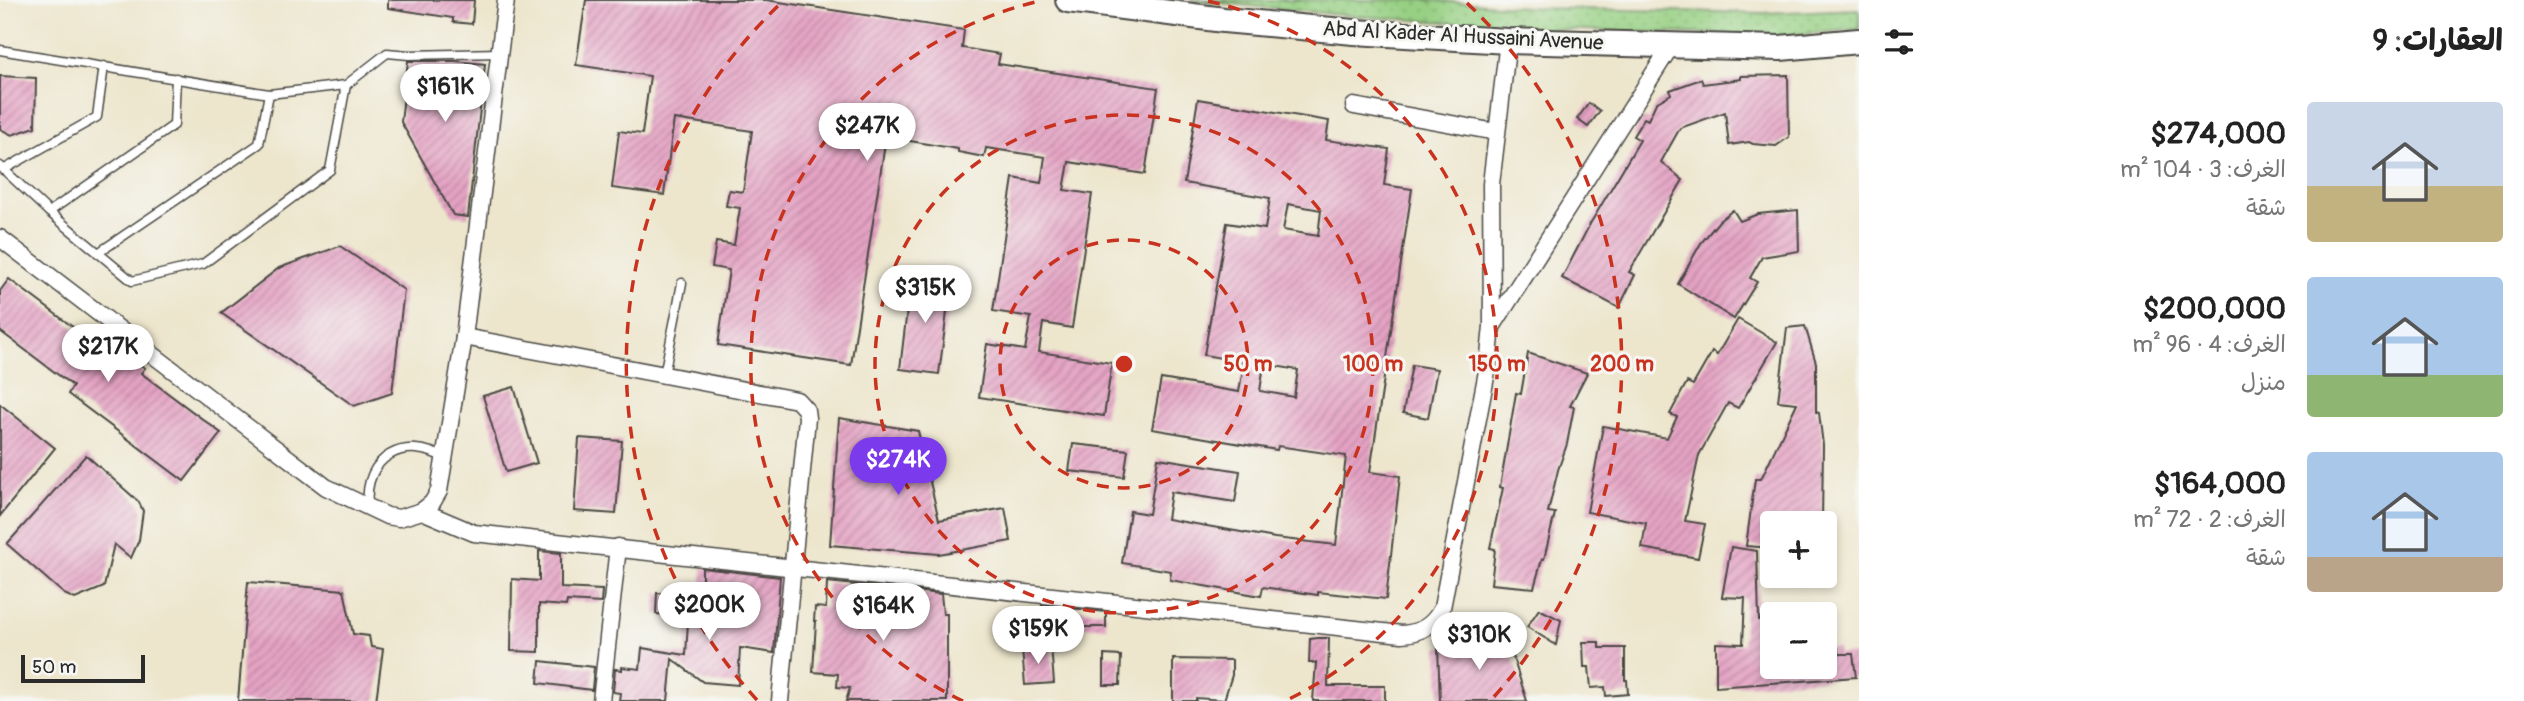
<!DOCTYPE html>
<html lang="ar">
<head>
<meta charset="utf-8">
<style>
	:root { --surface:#fff; --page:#f2f2f2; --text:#222; --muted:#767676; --accent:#7c3aed }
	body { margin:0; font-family:Pangolin,"Playpen Sans Arabic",sans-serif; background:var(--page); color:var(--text); direction:rtl; height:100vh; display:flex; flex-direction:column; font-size:26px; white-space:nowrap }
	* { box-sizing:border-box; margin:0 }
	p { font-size:23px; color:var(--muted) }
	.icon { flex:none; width:38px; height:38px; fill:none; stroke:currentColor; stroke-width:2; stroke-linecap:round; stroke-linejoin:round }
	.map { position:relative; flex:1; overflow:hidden; direction:ltr }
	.side { display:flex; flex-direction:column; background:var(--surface); width:665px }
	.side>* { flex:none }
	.fabs { position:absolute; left:1760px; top:511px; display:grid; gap:14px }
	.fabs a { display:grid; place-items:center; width:77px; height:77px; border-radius:7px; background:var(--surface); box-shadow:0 4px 10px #0003; font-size:35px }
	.scale { position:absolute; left:21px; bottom:18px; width:124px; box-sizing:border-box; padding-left:7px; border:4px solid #2b2b2b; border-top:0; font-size:19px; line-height:24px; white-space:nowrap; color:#2b2b2b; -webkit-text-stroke:5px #f6f6f2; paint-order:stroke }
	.price { position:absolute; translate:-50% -60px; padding:0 16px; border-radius:24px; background:#fff; color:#222; font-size:23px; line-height:46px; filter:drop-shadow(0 2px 4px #0008) }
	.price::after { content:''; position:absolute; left:50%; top:42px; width:21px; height:16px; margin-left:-10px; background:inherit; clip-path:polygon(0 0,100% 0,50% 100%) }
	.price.active { background:var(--accent); color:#fff }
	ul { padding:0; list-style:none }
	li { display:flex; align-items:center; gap:21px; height:175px; padding:0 21px }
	li span { display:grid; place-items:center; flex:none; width:196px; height:140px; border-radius:7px; color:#555 }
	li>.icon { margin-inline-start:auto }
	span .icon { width:84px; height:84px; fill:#fffc; stroke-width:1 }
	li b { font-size:30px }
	h2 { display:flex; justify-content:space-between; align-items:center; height:84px; padding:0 21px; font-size:30px }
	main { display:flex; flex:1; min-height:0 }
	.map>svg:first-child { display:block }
	.grass { fill:url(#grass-dots); stroke:#617e57; stroke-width:2 }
	.building { fill:url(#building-hatch); fill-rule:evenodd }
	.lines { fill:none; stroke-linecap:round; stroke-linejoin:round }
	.lane-casing { stroke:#484743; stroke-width:11 }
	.street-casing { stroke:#484743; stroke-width:19 }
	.primary-casing { stroke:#484743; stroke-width:28 }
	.lane { stroke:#fff; stroke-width:8 }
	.street { stroke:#fff; stroke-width:16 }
	.primary { stroke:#fff; stroke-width:24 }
	.ring { fill:none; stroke:#c8321e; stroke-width:3.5; stroke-dasharray:12 9 }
	.labels { text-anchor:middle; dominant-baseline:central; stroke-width:6; stroke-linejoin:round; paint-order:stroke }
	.street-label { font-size:21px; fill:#2b2b2b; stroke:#f6f6f2 }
	.centre { fill:#c8321e; stroke:#f6f6f2; stroke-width:3.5 }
	.ring-label { font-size:21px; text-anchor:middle; font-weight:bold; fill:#c8321e; stroke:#f6f6f2; stroke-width:6; stroke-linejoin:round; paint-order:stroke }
</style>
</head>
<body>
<main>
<section class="side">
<h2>العقارات: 9<svg class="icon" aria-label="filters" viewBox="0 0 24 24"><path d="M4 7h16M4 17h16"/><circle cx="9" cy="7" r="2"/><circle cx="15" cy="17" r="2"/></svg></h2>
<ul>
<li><span style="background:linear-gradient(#c9d6e8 60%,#c2b280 0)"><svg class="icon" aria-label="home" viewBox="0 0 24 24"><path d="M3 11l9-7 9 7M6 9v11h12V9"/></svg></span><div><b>$274,000</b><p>الغرف: 3 · 104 m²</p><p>شقة</p></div></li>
<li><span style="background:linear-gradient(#a9c7e8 70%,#8fb573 0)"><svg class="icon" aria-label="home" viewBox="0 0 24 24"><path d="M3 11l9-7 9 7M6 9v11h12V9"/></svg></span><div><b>$200,000</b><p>الغرف: 4 · 96 m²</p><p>منزل</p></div></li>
<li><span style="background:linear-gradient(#a9c7e8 75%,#b9a48a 0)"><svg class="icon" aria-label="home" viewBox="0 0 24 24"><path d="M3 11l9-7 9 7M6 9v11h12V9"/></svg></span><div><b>$164,000</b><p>الغرف: 2 · 72 m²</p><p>شقة</p></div></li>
</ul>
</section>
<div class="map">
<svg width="1859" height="701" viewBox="0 0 1859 701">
	<defs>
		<pattern id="grass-dots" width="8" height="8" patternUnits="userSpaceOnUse" patternTransform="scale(1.75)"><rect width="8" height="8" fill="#97d083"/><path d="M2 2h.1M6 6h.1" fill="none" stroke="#82b371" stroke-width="1.8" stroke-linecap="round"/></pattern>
		<pattern id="building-hatch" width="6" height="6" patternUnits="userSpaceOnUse" patternTransform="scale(1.75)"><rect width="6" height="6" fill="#e5a3c4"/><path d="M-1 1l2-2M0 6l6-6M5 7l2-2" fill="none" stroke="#ba859f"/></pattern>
	</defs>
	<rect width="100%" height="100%" fill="#f6f6f2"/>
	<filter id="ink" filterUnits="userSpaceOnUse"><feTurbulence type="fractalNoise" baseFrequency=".0143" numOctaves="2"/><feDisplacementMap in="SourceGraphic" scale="14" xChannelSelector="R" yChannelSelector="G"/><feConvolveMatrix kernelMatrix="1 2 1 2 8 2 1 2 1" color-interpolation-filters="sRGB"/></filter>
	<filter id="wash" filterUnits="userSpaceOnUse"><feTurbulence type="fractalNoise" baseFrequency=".00686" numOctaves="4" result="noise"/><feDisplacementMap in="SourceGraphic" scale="28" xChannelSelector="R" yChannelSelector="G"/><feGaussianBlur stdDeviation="1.57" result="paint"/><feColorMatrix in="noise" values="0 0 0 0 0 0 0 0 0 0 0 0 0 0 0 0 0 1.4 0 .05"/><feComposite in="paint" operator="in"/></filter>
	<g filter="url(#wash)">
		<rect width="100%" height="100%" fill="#ede6cd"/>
		<!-- grass -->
		<polygon class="grass" points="1190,0 1426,0 1541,8 1764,13 1859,9 1859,29 1779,36 1547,29 1353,16"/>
		<g id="blocks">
			<!-- building -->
			<g class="building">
				<polygon points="388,0 474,0 472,24 453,22 453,18 388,8"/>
				<polygon points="586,0 766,0 964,30 962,48 1000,54 998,64 1158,88 1145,174 1069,162 1064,190 1092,194 1072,328 1043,323 1039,352 1112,363 1104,416 979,397 987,344 1025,350 1031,317 993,311 1013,178 1041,183 1045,157 986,148 984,157 958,152 958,149 886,137 851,365 718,345 729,270 712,267 716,242 734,245 740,208 726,206 729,190 743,192 752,131 674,119 664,195 612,188 619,131 642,134 650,76 576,65"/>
				<polygon points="408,61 455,61 485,64 468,217 453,215 401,122"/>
				<polygon points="1788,75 1789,137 1776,146 1753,144 1749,142 1729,145 1725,112 1680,128 1661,162 1683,180 1629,272 1635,275 1619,308 1562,278 1590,224 1640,140 1633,136 1644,118 1648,120 1656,103 1671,94 1670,90 1701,79 1703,84 1741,79 1741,76"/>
				<polygon points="0,76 36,78 35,127 12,135 0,129"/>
				<path d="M1198 99 1329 121 1326 140 1389 149 1384 185 1412 189 1370 472 1400 476 1386 599 1318 592V595L1263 587 1261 596 1170 580 1171 571 1122 563 1130 511 1149 514 1158 458 1240 471 1235 502 1171 492 1167 519 1275 538 1336 545 1346 456 1278 446 1277 450 1152 429 1161 379 1239 392 1244 362 1204 355 1227 223 1265 229 1270 198 1184 183ZM1288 204 1321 210 1318 236 1283 230ZM1264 364 1298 370 1294 397 1260 391Z"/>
				<polygon points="1589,103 1600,111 1588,127 1577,119"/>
				<polygon points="1733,210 1740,221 1758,214 1798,210 1799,251 1762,257 1750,278 1757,282 1734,319 1678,284 1701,243 1719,221"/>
				<polygon points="340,246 404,290 392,393 354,406 221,313 279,268"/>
				<polygon points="911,276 951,281 939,374 900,369"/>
				<polygon points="9,279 122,364 129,356 145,368 141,373 221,433 184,481 68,394 73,386 0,331 0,291"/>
				<polygon points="1738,319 1777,342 1738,408 1728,403 1699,455 1685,521 1705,524 1698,558 1642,548 1646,523 1587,512 1603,426 1667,438 1677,417 1670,414 1687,382 1693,385 1712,352 1717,355"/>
				<polygon points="1805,326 1816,363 1816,412 1819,413 1823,445 1822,523 1773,523 1773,548 1746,546 1755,479 1761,479 1797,403 1778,401 1787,328"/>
				<polygon points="1528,353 1587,373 1570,406 1574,407 1567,444 1558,470 1548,512 1555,513 1544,559 1542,559 1534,588 1491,584 1495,549 1490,548 1503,488 1500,487 1516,393 1521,394"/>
				<polygon points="1412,365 1437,369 1428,418 1403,413"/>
				<polygon points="514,387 537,463 506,472 483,396"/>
				<polygon points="0,404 55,448 0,516"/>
				<polygon points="839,418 918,431 939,520 1005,508 1011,541 939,554 830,545"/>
				<polygon points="579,438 622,441 616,514 574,511"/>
				<polygon points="1073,444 1128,450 1124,477 1069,471"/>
				<polygon points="86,455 139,502 143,511 139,540 131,558 114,544 104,587 75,599 64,594 7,544"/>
				<polygon points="1731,547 1757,551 1759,620 1773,621 1773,667 1825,667 1825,648 1838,648 1838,654 1853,654 1856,677 1716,687 1716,643 1743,644 1745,598 1722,597"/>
				<polygon points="539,551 561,553 561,588 602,590 601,603 567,601 566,606 539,604 539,652 511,651 512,579 539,581"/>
				<polygon points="702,568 780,577 774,653 740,648 738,685 703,682 672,659 668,701 619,701 620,693 613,692 615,669 622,670 622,667 640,669 642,648 686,655 688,622 744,626 745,587 702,586"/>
				<polygon points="248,582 344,590 353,634 369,636 371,647 383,649 376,701 238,701"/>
				<polygon points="827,582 941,594 943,614 947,614 947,701 846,701 850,688 837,687 838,674 813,672 816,621 814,621 815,607 826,608"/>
				<polygon points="657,593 700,595 699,617 656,614"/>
				<polygon points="1042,605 1106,612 1106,627 1080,627 1081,632 1042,631"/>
				<polygon points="1539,609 1561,620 1556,645 1527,627"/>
				<polygon points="1472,625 1486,627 1485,645 1508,642 1527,701 1440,701 1438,647 1470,646"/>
				<polygon points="1318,638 1329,638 1328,686 1385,686 1385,701 1313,701 1316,663 1309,663 1310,639"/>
				<polygon points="1583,642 1599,642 1599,648 1625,648 1625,680 1627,680 1628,694 1606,696 1605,687 1591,688 1589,667 1584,667"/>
				<polygon points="1051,646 1054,683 1025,685 1022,649"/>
				<polygon points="1104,655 1121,656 1120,685 1104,685"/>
				<polygon points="1173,659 1232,660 1232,675 1224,700 1196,698 1196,701 1173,701"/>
				<polygon points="540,661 594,667 592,690 538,683"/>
			</g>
		</g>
	</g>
	<g filter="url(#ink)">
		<use href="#blocks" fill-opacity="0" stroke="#484743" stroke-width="2"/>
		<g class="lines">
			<!-- lane casing -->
			<g class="lane-casing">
				<g id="lane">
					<polyline points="0,50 269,94 346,85 387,53 409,55 500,53"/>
					<polyline points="0,166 49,212 132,281 203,264 330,170 346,85"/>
					<polyline points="3,170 97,117 104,66"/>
					<polyline points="49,212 174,125 176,78"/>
					<polyline points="98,253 259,144 269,94"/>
					<polyline points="664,375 682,283"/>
					<path d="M368 506C363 457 405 434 446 459"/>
				</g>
			</g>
			<!-- street casing -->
			<g class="street-casing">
				<g id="street">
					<polyline points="1354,106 1496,132"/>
					<polyline points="0,238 326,487 387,516 399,518 422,511 432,503 439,491 464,337 506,0"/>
					<polyline points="1494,324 1671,46"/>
					<polyline points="464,337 797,400 806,410 807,418 780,701"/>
					<path d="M422 511 474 533 1402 634C1421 633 1434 625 1442 608L1488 366 1492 326 1491 184 1508 41"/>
					<polyline points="601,701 618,547"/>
				</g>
			</g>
			<!-- primary casing -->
			<g class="primary-casing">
				<polyline id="primary" points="1068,0 1224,20 1354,32 1508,41 1780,48 1859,41"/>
			</g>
			<!-- lane -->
			<use href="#lane" class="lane"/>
			<!-- street -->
			<use href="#street" class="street"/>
			<!-- primary -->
			<use href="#primary" class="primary"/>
		</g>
	</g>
	<!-- distance rings -->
	<g class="ring">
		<circle cx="1124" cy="364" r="124"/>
		<circle cx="1124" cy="364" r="249"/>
		<path d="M963 701A373 373 0 0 1 1040 1M1208 1A373 373 0 0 1 1285 701"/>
		<path d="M757 700A498 498 0 0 1 781 3M1467 3A498 498 0 0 1 1491 700"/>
	</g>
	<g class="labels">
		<!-- street labels -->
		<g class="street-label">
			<text transform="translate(1463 36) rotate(3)">Abd Al Kader Al Hussaini Avenue</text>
		</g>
	</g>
	<circle cx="1124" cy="364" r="10" class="centre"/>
	<g class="ring-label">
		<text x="1248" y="371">50 m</text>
		<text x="1373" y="371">100 m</text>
		<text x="1497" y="371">150 m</text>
		<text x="1622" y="371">200 m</text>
	</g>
</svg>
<div class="fabs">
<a>+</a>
<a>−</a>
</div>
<div class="scale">50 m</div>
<b class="price" style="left:445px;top:124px">$161K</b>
<b class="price" style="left:867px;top:163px">$247K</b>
<b class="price" style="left:925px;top:325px">$315K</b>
<b class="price" style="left:108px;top:384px">$217K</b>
<b class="price active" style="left:898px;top:497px">$274K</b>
<b class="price" style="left:709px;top:642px">$200K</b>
<b class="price" style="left:883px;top:643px">$164K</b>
<b class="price" style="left:1038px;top:666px">$159K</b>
<b class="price" style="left:1479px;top:672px">$310K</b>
</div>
</main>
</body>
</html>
